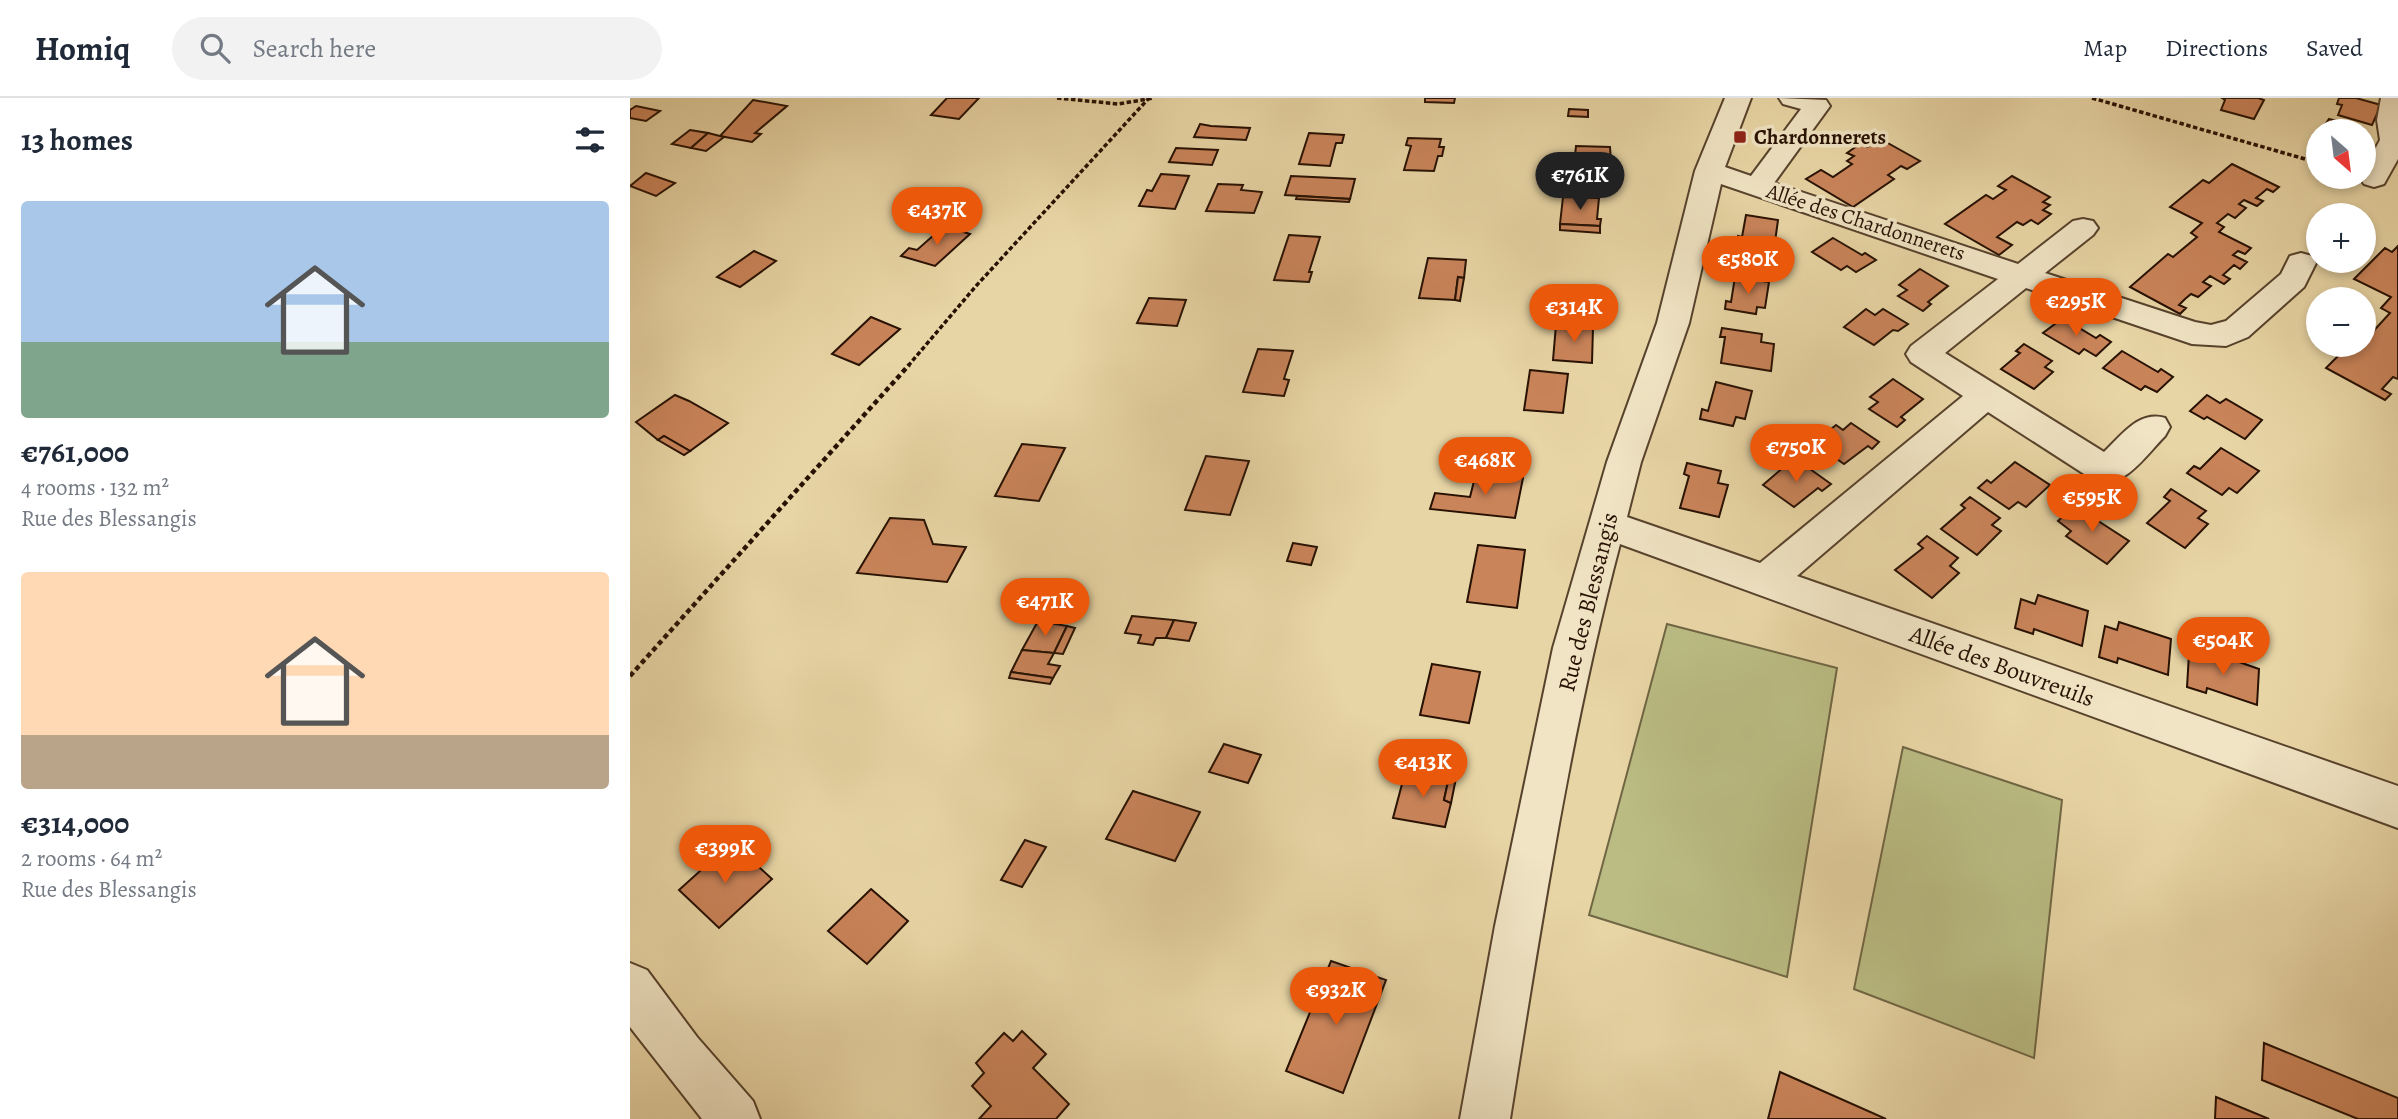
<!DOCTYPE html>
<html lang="en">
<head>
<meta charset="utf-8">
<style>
	:root { --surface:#fff; --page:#f2f2f3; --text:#1f2937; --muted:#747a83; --line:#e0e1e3; --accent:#ea580c }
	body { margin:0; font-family:Alegreya,serif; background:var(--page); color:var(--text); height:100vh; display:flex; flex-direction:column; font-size:26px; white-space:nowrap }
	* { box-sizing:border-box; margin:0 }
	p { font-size:23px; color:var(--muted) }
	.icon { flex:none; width:38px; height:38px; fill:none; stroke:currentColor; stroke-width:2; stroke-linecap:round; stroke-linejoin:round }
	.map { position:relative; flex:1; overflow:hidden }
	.drawer { display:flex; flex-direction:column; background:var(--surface); width:630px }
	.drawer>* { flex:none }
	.needle { width:46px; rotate:152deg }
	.controls { position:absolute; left:1676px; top:21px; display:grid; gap:14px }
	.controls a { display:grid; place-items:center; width:70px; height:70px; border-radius:50%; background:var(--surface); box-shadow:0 4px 10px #0003; font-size:35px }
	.price { position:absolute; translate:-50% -60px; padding:0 16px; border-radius:24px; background:var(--accent); color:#fff; font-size:23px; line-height:46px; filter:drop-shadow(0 2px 4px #0008) }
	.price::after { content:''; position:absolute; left:50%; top:42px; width:21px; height:16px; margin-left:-10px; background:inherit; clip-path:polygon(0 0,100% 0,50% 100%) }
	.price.selected { background:#222; color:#fff }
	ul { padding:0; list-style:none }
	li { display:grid; align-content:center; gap:14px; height:371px; padding:0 21px }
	li span { display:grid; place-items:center; height:217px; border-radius:7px; color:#555 }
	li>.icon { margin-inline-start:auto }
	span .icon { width:126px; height:126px; fill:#fffc; stroke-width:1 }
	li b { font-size:30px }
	h2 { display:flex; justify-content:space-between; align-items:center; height:84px; padding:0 21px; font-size:30px }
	header { display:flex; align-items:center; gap:42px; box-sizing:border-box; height:98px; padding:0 35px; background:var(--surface); border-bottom:2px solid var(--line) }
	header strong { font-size:33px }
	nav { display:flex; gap:38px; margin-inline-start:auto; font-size:24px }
	.search { width:490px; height:63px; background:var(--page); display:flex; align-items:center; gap:18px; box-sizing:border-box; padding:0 24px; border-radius:38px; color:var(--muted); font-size:26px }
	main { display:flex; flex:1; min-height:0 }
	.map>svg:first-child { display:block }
	.green { fill:#babc83; stroke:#706643; stroke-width:2 }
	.building { fill:#ca845a; stroke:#271103; stroke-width:2 }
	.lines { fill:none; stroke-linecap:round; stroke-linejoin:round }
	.minor-casing { stroke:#57422c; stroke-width:4 }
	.path-far1 { stroke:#271103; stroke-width:3.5; stroke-dasharray:4.5 2.5; stroke-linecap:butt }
	.path { stroke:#271103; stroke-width:4.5; stroke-dasharray:5 3.5; stroke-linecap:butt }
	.minor { fill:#f0e4c4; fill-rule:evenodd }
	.poi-dot { fill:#8f2418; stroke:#f0e4c4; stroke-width:2.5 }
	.labels { text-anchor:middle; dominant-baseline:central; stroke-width:7; stroke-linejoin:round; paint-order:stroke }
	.far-poi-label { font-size:21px; font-weight:bold; fill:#271103; stroke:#f0e4c4; text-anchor:start }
	.far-street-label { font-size:21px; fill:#271103; stroke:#f0e4c4 }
	.street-label { font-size:24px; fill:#271103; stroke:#f0e4c4 }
</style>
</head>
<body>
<header>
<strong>Homiq</strong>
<div class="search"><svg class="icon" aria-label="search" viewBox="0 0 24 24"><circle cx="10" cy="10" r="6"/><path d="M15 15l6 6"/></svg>Search here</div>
<nav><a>Map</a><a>Directions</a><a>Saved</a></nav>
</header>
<main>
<section class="drawer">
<h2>13 homes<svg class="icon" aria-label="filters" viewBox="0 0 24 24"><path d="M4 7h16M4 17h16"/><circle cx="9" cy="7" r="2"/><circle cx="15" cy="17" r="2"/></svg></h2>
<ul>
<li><span style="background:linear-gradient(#a9c7e8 65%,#7fa58c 0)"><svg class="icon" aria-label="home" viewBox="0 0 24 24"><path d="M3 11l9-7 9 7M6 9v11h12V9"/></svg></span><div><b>€761,000</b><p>4 rooms · 132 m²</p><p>Rue des Blessangis</p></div></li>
<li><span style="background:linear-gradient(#ffd9b3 75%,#b9a48a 0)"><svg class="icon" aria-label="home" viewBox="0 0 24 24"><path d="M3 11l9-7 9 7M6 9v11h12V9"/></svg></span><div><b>€314,000</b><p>2 rooms · 64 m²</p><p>Rue des Blessangis</p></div></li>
</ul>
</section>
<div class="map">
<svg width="1768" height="1021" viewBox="0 0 1768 1021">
	<rect width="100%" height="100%" fill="#e8d5a5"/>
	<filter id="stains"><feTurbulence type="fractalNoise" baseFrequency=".00286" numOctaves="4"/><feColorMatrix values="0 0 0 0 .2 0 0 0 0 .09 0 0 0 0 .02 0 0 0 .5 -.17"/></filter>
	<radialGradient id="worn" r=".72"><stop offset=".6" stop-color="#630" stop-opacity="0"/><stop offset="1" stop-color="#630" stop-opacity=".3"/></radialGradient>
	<!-- green -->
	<g class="green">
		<polygon points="1037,526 1207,570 1157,879 959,817"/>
		<polygon points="1273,649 1432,702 1404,960 1224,891"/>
	</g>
	<!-- building -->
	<g class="building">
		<polygon points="317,0 349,0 329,21 301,17"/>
		<polygon points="795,0 825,0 824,5 795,4"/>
		<polygon points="1592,0 1628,0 1634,2 1624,21 1591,12 1595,2"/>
		<polygon points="1709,0 1726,0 1751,7 1742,27 1708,17 1712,7 1707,6"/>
		<polygon points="123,2 157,8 125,35 131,36 122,44 90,38"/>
		<polygon points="6,8 30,13 16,23 0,20 0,12"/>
		<polygon points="939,11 958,12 958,19 938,18"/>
		<polygon points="1699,21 1731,29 1730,33 1691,33"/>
		<polygon points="570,26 581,28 620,30 616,42 564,39"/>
		<polygon points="60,32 78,35 61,50 42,46"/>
		<polygon points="78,35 94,39 76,53 61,50"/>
		<polygon points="679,35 714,37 712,45 706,45 700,68 669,66"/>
		<polygon points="778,40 811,41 809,49 814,49 812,58 808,58 804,73 774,72 781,48 776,47"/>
		<polygon points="1256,44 1290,63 1277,71 1271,68 1264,73 1258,77 1264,81 1223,109 1176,81 1191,72 1203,79 1222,66 1217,63 1224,58 1217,55 1224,50 1231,46 1237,49 1245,45 1250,48"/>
		<polygon points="946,48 980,49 982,80 943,78"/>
		<polygon points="546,50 588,52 582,67 539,64"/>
		<polygon points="1602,66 1649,89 1643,94 1637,91 1631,96 1626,100 1633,103 1627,108 1614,102 1609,106 1616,110 1605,120 1598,116 1587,125 1594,129 1589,134 1621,150 1615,156 1608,153 1603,157 1617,164 1610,171 1604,167 1593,177 1600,181 1594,186 1580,178 1573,184 1581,188 1568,199 1561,196 1555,201 1549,207 1556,210 1550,216 1500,189 1538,156 1543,159 1567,139 1561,135 1572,125 1540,109 1573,82 1579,85"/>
		<polygon points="16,75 45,85 26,98 0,88"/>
		<polygon points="531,76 559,78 545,111 509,108 517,92 522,93"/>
		<polygon points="661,78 725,81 720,101 655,97"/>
		<polygon points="1382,78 1420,99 1413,104 1420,107 1413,112 1421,116 1408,126 1401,122 1393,127 1387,124 1367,139 1382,147 1369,157 1315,126 1356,97 1363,101 1376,92 1368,88"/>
		<polygon points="588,86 613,87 611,92 632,94 624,115 576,113"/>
		<polygon points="667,98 720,101 719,104 666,101"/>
		<polygon points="933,99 969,100 967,121 971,121 970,128 930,126"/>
		<polygon points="1116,117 1148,122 1145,144 1138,143 1136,150 1106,146 1108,138 1112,139"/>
		<polygon points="930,126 970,128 970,135 930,132"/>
		<polygon points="314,128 340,136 305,168 271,158 279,150 287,152"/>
		<polygon points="659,137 690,139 679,174 682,174 679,184 644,182"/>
		<polygon points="1203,140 1232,157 1235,155 1246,162 1226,174 1217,168 1211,172 1182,154"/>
		<polygon points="1768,148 1768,281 1763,279 1752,291 1761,296 1755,302 1696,270 1719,247 1734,247 1734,237 1738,239 1760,215 1751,210 1761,199 1724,181 1755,150 1762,154"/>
		<polygon points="124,153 146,163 110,189 87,179"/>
		<polygon points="798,160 836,162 834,180 828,179 825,202 789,200"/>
		<polygon points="1290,171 1318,188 1298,204 1301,206 1293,213 1268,198 1277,192 1269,187"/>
		<polygon points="828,179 834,180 830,203 825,202"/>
		<polygon points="1105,179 1139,184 1135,210 1127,209 1126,216 1095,211 1096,203 1101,204"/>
		<polygon points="519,200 556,202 547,228 507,225"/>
		<polygon points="1236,211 1245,217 1253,211 1278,226 1268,233 1263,232 1244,247 1214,229"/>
		<polygon points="241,219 270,231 229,267 202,256"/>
		<polygon points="1433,220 1466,240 1470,237 1481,244 1466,258 1454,251 1449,256 1413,235"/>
		<polygon points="926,227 963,229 962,265 923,262"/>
		<polygon points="1092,230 1132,236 1131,244 1144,246 1141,273 1091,265 1095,239 1090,239"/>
		<polygon points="1394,246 1422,263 1415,269 1423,274 1404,291 1371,271 1390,255 1386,253"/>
		<polygon points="628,251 663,253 654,281 659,282 654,298 613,294"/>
		<polygon points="1492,253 1528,274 1531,271 1543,279 1527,294 1515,288 1511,292 1473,270"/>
		<polygon points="900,272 938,276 933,315 894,312"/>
		<polygon points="1263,281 1293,301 1271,319 1275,322 1267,329 1239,311 1248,304 1240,299"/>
		<polygon points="1086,284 1122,293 1115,321 1106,319 1103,328 1070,321 1072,311 1078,313"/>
		<polygon points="45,297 59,303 98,325 60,353 34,338 28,342 6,324"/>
		<polygon points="1577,297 1590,305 1596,301 1632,322 1615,341 1577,319 1574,321 1560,313"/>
		<polygon points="1221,325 1249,344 1242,351 1238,348 1214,366 1184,345 1206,327 1213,332"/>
		<polygon points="34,338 60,353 54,357 28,342"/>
		<polygon points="392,346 435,350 409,403 365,398"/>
		<polygon points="1591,350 1629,373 1607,395 1599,390 1592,397 1557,375 1564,368 1570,371"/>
		<polygon points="576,358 619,363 600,417 555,412"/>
		<polygon points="1385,364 1420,387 1396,409 1388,404 1379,411 1348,390 1357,382 1361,385"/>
		<polygon points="1057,365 1091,373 1088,385 1098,387 1089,419 1050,410 1059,378 1054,376"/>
		<polygon points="1173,366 1201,386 1192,393 1188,390 1164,409 1133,387 1156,367 1163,373"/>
		<polygon points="846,375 893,380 885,420 800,411 805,395 840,399"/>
		<polygon points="1541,391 1576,413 1568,420 1578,426 1555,450 1517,425 1540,403 1534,399"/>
		<polygon points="1340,399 1370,420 1362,427 1371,433 1347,457 1311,431 1335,410 1331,407"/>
		<polygon points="1448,405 1463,414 1459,417 1499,443 1477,466 1436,438 1441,433 1428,423"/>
		<polygon points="260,420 294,422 303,446 336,449 317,484 227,475"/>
		<polygon points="1297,438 1328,460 1320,468 1329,475 1302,500 1265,472 1293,450 1288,446"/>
		<polygon points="663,445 687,449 681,467 657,463"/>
		<polygon points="848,447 895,452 887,510 837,504"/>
		<polygon points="1408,497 1458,513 1452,548 1404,531 1403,536 1385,530 1391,501 1405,506"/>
		<polygon points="502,518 544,522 536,540 526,540 523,547 508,545 511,537 495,535"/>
		<polygon points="544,522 566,525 559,543 536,540"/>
		<polygon points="408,523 437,528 424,555 392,552"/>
		<polygon points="1489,524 1541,541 1538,577 1488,560 1487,565 1469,559 1475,528 1487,532"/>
		<polygon points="437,528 445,530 433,556 424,555"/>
		<polygon points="392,552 424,555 418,566 430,568 423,580 381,574"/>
		<polygon points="1575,552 1629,571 1627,607 1577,590 1576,595 1557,589 1559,556 1575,561"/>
		<polygon points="802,566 850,574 839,625 790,617"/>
		<polygon points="381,574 423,580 420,586 379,580"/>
		<polygon points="594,646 631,657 618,685 579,674"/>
		<polygon points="776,671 819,679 814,702 821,705 815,729 763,720"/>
		<polygon points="819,679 826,680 821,705 814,702"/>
		<polygon points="503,693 570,714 545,763 476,741"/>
		<polygon points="395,742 416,749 392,789 371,782"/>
		<polygon points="102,744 142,781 89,830 49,792"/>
		<polygon points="241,791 278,823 237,866 198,833"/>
		<polygon points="701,863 756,882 713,995 656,973"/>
		<polygon points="392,933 416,956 403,970 439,1006 426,1021 349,1021 361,1008 342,988 354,975 346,965 374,935 383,943"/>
		<polygon points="1634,945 1768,1000 1768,1021 1728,1021 1632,982"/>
		<polygon points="1150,974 1256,1021 1138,1021"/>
		<polygon points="1586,999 1639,1021 1585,1021"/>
	</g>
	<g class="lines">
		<!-- minor casing -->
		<g class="minor-casing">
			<g id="minor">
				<path d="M1095 0H1121L1095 69 1121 78 1171 11 1153 6 1149 0 1196 2 1200 8 1144 85 1388 166 1443 123 1453 121 1463 123 1468 130 1463 137 1415 175 1565 224 1581 227 1596 223 1651 176 1660 158 1671 155 1682 158 1686 165 1674 189 1618 239 1596 248 1562 246 1396 190 1315 255 1474 354C1492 337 1509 312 1535 320L1540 329 1535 338C1516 357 1494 392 1465 383L1358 314 1167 478 1768 688V730L990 446C940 635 911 828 880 1021H830L865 828 923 550 977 364 1027 225 1065 73ZM1091 86 1368 181 1281 248 1276 256 1281 264 1333 298 1130 465 997 419 1011 364 1059 225Z"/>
				<polygon points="1751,0 1768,0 1768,61 1754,86 1744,89 1734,86 1730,80 1734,79 1734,72 1750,42 1747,22"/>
				<polygon points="0,865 17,872 67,939 123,1003 130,1021 72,1021 0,929"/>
			</g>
		</g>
		<!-- path-far1 -->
		<g class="path-far1">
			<polyline points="427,0 488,6 524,0"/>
			<polyline points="1462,0 1689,65"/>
			<polyline points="278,268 346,188 519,0"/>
		</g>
		<!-- path -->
		<polyline class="path" points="0,578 279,267"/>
		<!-- minor -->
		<use href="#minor" class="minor"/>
	</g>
	<!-- markers -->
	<rect class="poi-dot" x="1103" y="32" width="14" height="14" rx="3.5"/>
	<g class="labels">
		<!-- far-poi labels -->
		<g class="far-poi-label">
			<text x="1124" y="39">Chardonnerets</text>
		</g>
		<!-- far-street labels -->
		<g class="far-street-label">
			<text transform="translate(1236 124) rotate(18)">Allée des Chardonnerets</text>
		</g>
		<!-- street labels -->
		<g class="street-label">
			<text transform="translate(958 504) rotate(-76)">Rue des Blessangis</text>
			<text transform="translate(1372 568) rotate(20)">Allée des Bouvreuils</text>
		</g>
	</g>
	<rect width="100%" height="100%" filter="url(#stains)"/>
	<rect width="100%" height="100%" fill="url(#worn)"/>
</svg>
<div class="controls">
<a><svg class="needle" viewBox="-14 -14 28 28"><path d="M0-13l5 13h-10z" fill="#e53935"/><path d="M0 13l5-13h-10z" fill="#747a83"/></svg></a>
<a>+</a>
<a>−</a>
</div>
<b class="price selected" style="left:950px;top:114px">€761K</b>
<b class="price" style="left:307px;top:149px">€437K</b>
<b class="price" style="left:1118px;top:198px">€580K</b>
<b class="price" style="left:1446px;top:240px">€295K</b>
<b class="price" style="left:944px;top:246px">€314K</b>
<b class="price" style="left:1166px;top:386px">€750K</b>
<b class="price" style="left:855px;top:399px">€468K</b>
<b class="price" style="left:1462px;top:436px">€595K</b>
<b class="price" style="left:415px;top:540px">€471K</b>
<b class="price" style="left:1593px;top:579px">€504K</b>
<b class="price" style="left:793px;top:701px">€413K</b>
<b class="price" style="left:95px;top:787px">€399K</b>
<b class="price" style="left:706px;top:929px">€932K</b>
</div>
</main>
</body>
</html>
